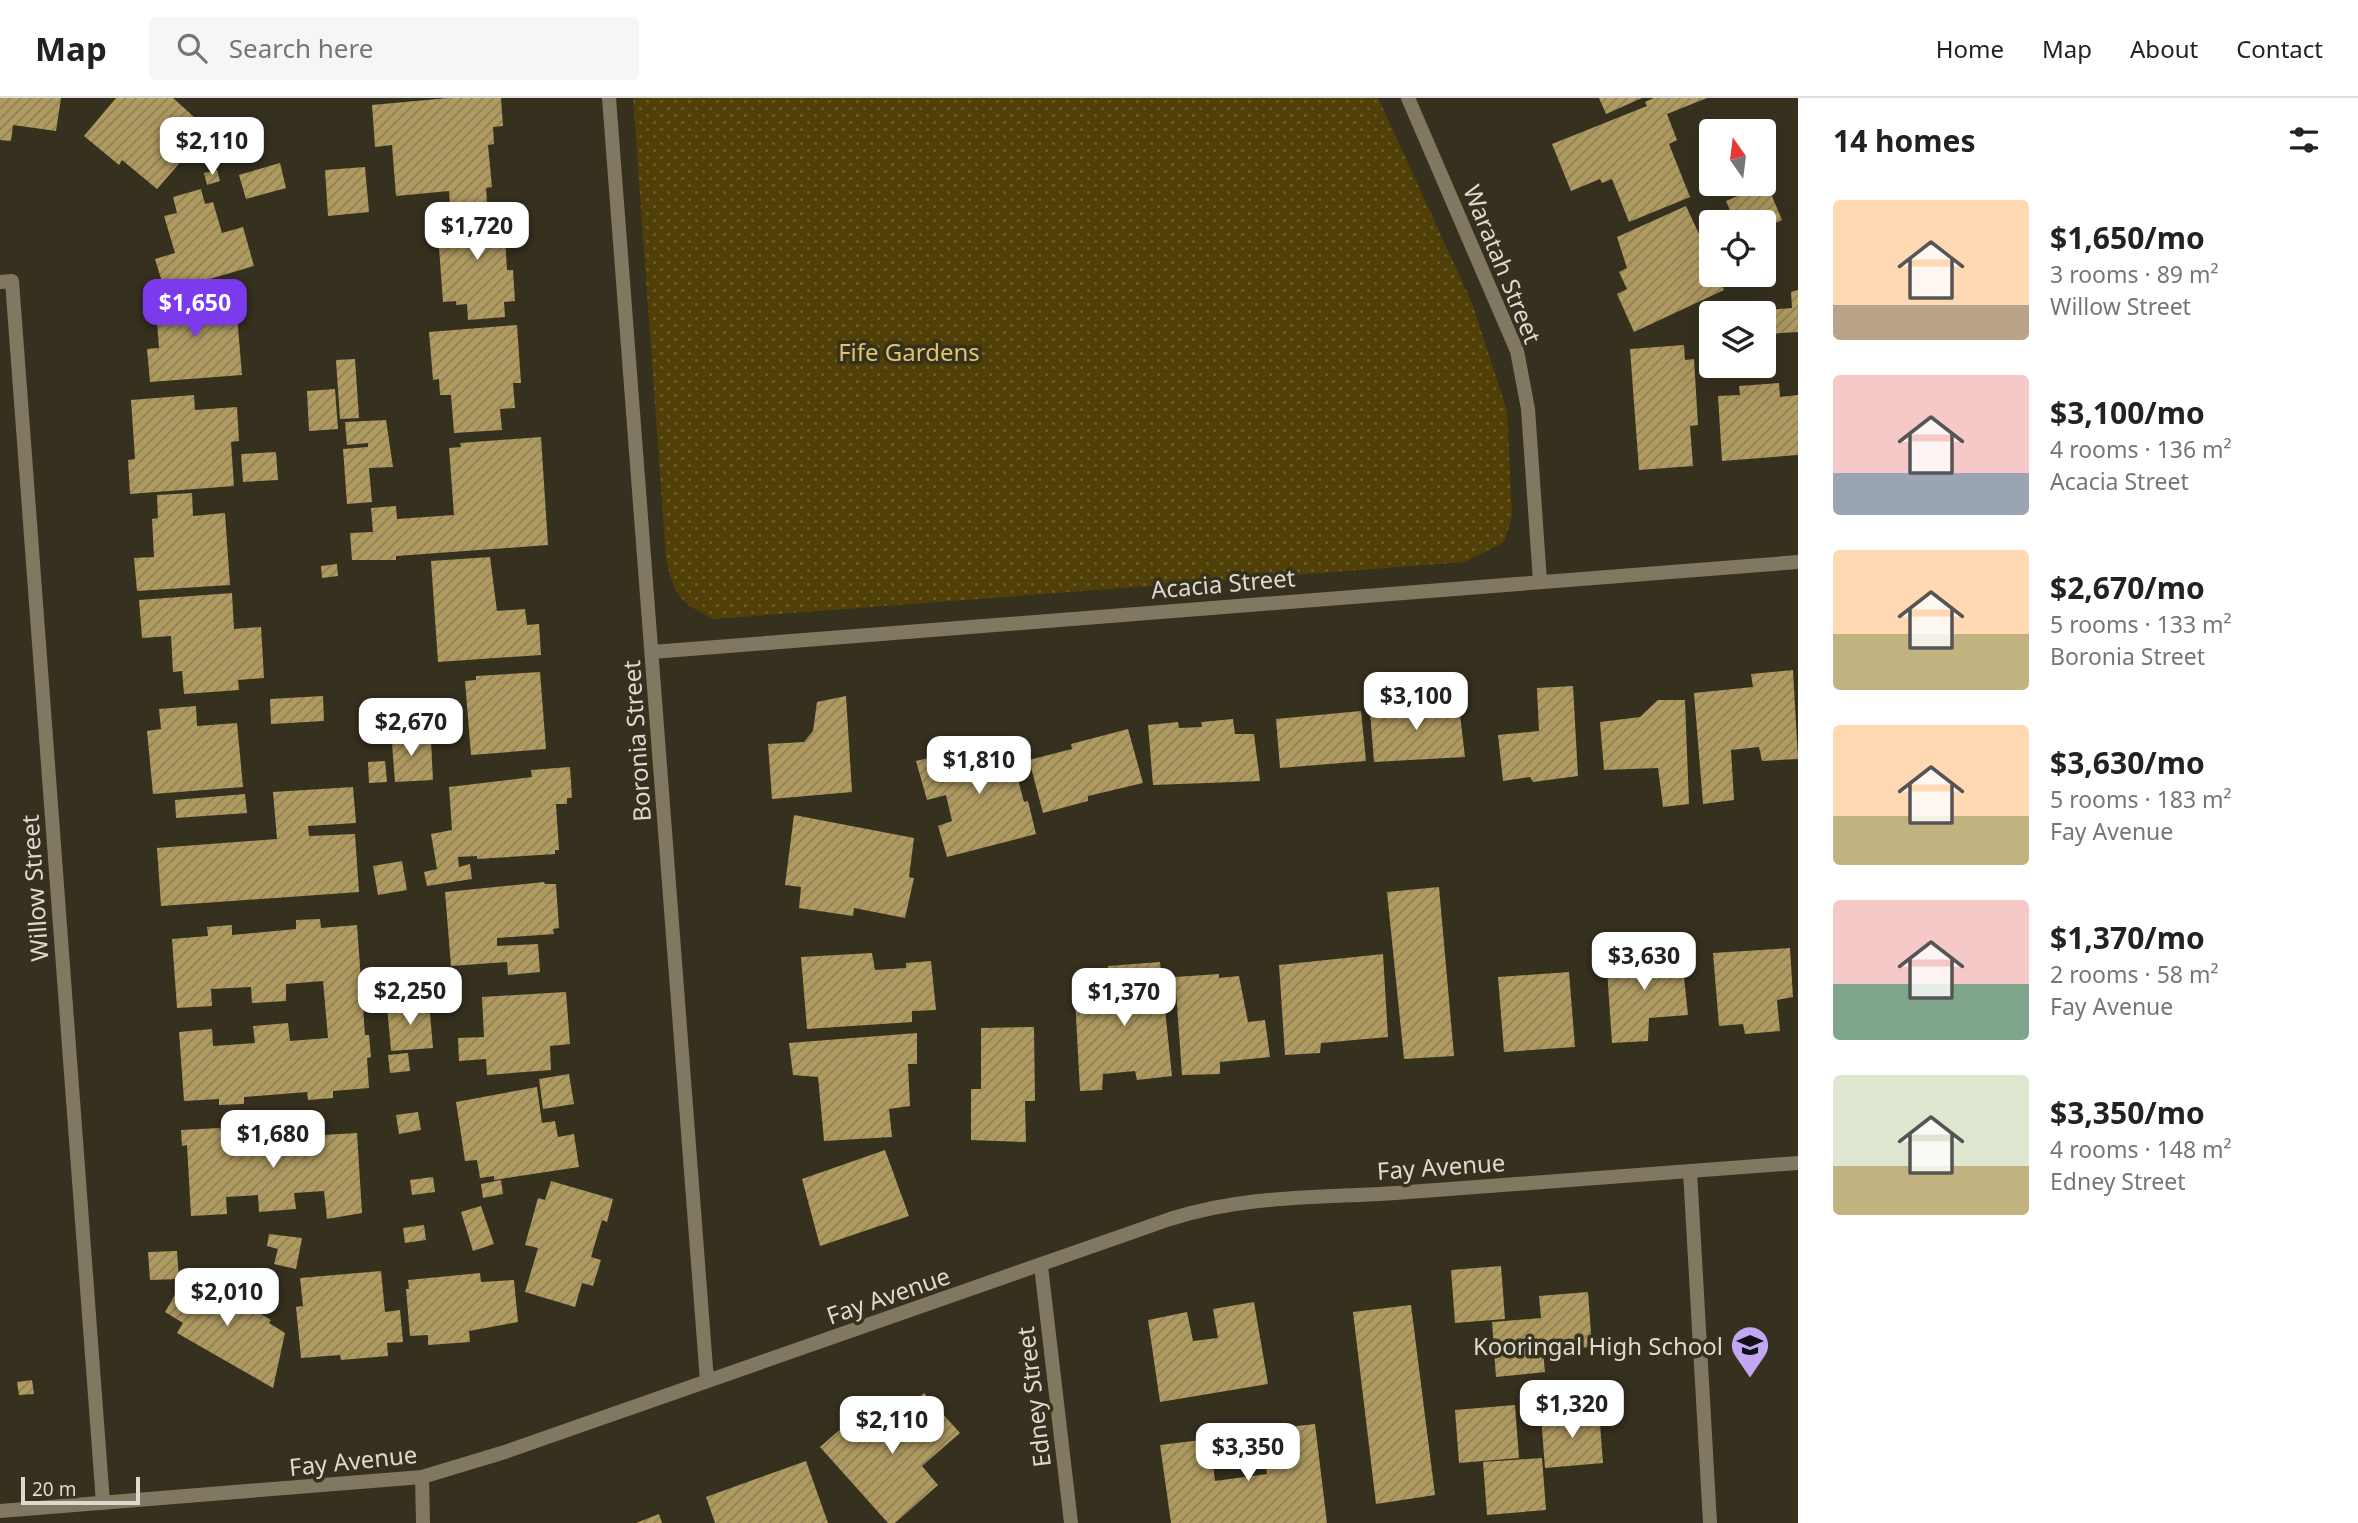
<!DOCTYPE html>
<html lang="en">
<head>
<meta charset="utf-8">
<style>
	:root { --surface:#fff; --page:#f6f6f6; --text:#222; --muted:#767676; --line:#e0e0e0; --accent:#7c3aed }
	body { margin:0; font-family:"Noto Sans",sans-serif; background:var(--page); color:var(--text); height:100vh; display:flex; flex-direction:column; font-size:26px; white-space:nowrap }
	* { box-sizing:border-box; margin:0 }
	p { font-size:23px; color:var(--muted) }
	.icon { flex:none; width:38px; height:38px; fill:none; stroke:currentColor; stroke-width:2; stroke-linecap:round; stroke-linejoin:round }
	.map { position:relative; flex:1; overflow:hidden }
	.sheet { display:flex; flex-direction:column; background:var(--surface); width:560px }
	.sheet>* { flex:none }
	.needle { width:46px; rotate:346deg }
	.buttons { position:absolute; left:1699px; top:21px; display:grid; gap:14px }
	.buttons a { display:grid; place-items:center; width:77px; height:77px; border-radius:7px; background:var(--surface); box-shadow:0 7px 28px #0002; font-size:35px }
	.scale { position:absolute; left:21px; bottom:18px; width:119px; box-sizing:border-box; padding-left:7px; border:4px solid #ddd9cf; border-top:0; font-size:19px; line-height:24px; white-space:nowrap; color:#ddd9cf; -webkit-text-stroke:5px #36301f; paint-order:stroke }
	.price { position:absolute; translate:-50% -60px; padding:0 16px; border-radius:14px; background:#fff; color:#222; font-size:23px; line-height:46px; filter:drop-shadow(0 2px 4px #0008) }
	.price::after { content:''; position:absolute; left:50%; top:42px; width:21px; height:16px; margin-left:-10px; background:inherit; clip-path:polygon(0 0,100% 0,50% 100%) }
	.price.active { background:var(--accent); color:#fff }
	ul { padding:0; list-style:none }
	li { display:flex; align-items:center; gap:21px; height:175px; padding:0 35px }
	li span { display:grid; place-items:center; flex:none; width:196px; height:140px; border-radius:7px; color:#555 }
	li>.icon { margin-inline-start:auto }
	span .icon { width:84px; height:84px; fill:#fffc; stroke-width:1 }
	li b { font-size:30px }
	h2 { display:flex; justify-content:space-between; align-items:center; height:84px; padding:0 35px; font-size:30px }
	header { display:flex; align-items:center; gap:42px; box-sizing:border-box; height:98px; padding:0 35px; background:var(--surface); border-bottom:2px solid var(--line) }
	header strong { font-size:33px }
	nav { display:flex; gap:38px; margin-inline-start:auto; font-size:24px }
	.search { width:490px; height:63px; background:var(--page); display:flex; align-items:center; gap:18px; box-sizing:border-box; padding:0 24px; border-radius:7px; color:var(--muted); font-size:26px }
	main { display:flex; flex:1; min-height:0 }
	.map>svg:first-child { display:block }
	.park { fill:url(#park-dots) }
	.building { fill:url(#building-hatch) }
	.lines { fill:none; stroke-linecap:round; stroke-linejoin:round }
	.minor { stroke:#807860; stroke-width:14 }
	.tertiary { stroke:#807860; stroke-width:14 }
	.labels { text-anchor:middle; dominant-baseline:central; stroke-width:7; stroke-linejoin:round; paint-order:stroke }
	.street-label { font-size:24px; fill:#ddd9cf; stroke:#36301f }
	.park-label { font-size:24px; fill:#e0c36d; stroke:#36301f }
	.poi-label { font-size:24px; fill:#ddd9cf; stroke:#36301f; text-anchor:end }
</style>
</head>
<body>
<header>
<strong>Map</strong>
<div class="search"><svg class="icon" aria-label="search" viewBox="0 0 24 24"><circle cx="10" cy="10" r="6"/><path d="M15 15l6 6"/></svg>Search here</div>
<nav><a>Home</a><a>Map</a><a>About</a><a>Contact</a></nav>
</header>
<main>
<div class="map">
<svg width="1798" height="1425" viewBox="0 0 1798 1425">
	<defs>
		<pattern id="park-dots" width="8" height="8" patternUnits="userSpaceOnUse" patternTransform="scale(1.75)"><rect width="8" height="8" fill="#504008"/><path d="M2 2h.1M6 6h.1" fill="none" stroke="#695b2b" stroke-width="1.8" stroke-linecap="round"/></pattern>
		<pattern id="building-hatch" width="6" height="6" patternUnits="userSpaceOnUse" patternTransform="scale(1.75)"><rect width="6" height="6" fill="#af9a60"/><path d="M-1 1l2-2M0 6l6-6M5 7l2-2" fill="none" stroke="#8e7f56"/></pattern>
	</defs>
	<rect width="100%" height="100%" fill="#36301f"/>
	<!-- park -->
	<path class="park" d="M633 0H1378L1472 205 1507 313 1512 419 1504 444 1465 464 714 521C679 504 673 497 666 458Z"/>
	<!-- building -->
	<g class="building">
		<polygon points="0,0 61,0 56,33 13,27 11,43 0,42"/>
		<polygon points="116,0 173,0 203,27 186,48 191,52 157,91 122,62 119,67 84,38"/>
		<polygon points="449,0 501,0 503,28 493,29 494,46 488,47 492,89 486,90 487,104 450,108 449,93 396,98 392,47 375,49 372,7"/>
		<polygon points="1599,0 1642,0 1606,16"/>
		<polygon points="1654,0 1707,0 1667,16 1677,42 1669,46 1690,99 1629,124 1612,81 1602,85 1600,81 1571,93 1552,46 1647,8 1645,4"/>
		<polygon points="280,65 286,90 246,101 239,77"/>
		<polygon points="365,69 369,114 328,118 325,72"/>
		<polygon points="217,72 220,83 207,87 204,75"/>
		<polygon points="1767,86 1782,122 1764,130 1764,124 1735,124 1726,103"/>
		<polygon points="201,91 205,106 213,104 222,135 243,129 254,168 165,194 155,161 175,155 164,118 177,115 173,99"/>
		<polygon points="1686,108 1712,164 1712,177 1717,177 1724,192 1634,234 1617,196 1627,191 1619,174 1627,170 1617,139"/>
		<polygon points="508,109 510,138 505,139 507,172 513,172 515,203 504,204 505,219 468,222 467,206 456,207 456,203 443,204 438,136 448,135 446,114"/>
		<polygon points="1798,192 1798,234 1767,236 1766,212 1792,210 1791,194"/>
		<polygon points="209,194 210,208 236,206 242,277 150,284 147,251 159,250 155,199"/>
		<polygon points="517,227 521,285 513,285 515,310 500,311 502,332 454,335 451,297 440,297 439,281 433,282 429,234"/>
		<polygon points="1684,247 1685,262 1694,261 1698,327 1690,328 1693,368 1639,372 1630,251"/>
		<polygon points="355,261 359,320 340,321 336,262"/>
		<polygon points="1779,285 1780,299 1798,297 1798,357 1722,363 1718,298 1740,297 1739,288"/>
		<polygon points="335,291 338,331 309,333 307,293"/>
		<polygon points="194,297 195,312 237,309 239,343 231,344 234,388 130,396 128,362 135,361 131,302"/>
		<polygon points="386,322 393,369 369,370 372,404 347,406 343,351 368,349 368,345 347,347 345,324"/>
		<polygon points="541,339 548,447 396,458 396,462 352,462 350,435 373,434 371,410 396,408 397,421 454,417 449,350 461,349 460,345"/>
		<polygon points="276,354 278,382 243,384 241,356"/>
		<polygon points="192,395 193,418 225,415 230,487 137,493 134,460 154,459 152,421 158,420 157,397"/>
		<polygon points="490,459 497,513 525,511 527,527 539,526 541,557 438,564 431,463"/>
		<polygon points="337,466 338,478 322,480 321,468"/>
		<polygon points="232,495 234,531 261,529 264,580 238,582 239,592 184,596 182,573 173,574 171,538 142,540 139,502"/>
		<polygon points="1793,572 1798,661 1762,663 1759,649 1731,652 1734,702 1703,706 1694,595 1753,589 1751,576"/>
		<polygon points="540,574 546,651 471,657 465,583 476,582 476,578"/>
		<polygon points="1573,588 1578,678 1533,684 1530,679 1503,683 1498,637 1539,633 1537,590"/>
		<polygon points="323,598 324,623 271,626 270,601"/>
		<polygon points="846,598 852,694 772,701 768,646 804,644 813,633 817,604"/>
		<polygon points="1388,600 1418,600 1420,611 1459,608 1465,659 1374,664 1370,614 1388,613"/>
		<polygon points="1658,602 1685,602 1689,706 1663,709 1658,670 1604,672 1600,624 1640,619"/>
		<polygon points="196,608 197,628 237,625 243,689 153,696 147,633 161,631 159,611"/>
		<polygon points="1361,613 1366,663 1280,670 1276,621"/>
		<polygon points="1233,621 1235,636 1254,636 1260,683 1153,687 1148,627 1178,624 1179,630 1202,629 1201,624"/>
		<polygon points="1128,631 1143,685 1088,698 1088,703 1043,715 1029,662 1072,651 1071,646"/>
		<polygon points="409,632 409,643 431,642 433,682 395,684 391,633"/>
		<polygon points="1010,640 1022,677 1017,678 1024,704 1028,703 1036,736 947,759 938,728 952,723 946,697 927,702 916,663"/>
		<polygon points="385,663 387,684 369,685 368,664"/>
		<polygon points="570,669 572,700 567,700 567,706 556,706 559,752 555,752 555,756 477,761 477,758 458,759 459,769 470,766 472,781 427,788 424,774 437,771 431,736 452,732 449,689 532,679 531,672"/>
		<polygon points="353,689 356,725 308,728 309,738 355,736 359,794 161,808 157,750 277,741 273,694"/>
		<polygon points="245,696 247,715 176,720 175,702"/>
		<polygon points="794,717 914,740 909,779 914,780 905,820 854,810 853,818 799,810 801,789 785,787"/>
		<polygon points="402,763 407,792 378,797 373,768"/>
		<polygon points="544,784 545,786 556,786 559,830 553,831 554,836 497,840 497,848 538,846 540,874 508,877 507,864 451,868 445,794"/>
		<polygon points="1439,789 1454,958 1404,961 1387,794"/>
		<polygon points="320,821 321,830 357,827 365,937 369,937 371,959 367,960 369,990 333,993 333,1000 308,1002 307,994 244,999 244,1006 219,1007 219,1001 184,1003 179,934 212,931 213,948 255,945 253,928 288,925 290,943 328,940 323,883 286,886 286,903 252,905 251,889 211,891 212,908 177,910 172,841 208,838 207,829 232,827 232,837 296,831 296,822"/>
		<polygon points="1790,850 1793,899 1777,902 1780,933 1745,936 1743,926 1719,928 1713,855"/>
		<polygon points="1681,851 1688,917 1649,920 1648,943 1612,945 1606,857"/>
		<polygon points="872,855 875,872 906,870 906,865 931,863 936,912 912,913 912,924 807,931 801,859"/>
		<polygon points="1383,856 1388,939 1321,945 1320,955 1285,957 1279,867"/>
		<polygon points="1160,864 1172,978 1137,982 1135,973 1103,976 1102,992 1080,993 1075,900 1110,896 1108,868"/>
		<polygon points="1569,874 1575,949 1504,954 1498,879"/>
		<polygon points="1219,876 1219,880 1239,878 1248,924 1265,922 1270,959 1220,964 1220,976 1182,977 1175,879"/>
		<polygon points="398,883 401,900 384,903 382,885"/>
		<polygon points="566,894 570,946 550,948 551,972 487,977 486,961 459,963 458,940 484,939 482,899"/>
		<polygon points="429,904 433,950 391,953 387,908"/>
		<polygon points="1034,929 1035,1003 1025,1003 1026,1044 971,1042 971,991 981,991 981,930"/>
		<polygon points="917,935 917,966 908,966 910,1008 889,1011 892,1039 824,1043 818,979 793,977 789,945"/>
		<polygon points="408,955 410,973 390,975 388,957"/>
		<polygon points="569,976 574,1006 543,1011 539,981"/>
		<polygon points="537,989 542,1025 555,1023 558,1039 574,1036 579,1069 494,1082 494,1078 480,1080 477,1062 465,1063 456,1004"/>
		<polygon points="418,1014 421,1032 399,1036 396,1017"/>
		<polygon points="322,1027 323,1037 357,1035 362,1115 327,1121 324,1093 294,1095 296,1111 259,1114 258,1097 226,1099 227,1116 191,1118 187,1047 182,1048 181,1032 220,1030 221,1035 241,1034 241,1043 302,1038 302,1028"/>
		<polygon points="885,1052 909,1118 820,1148 802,1081"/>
		<polygon points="433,1079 435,1094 412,1097 410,1082"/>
		<polygon points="501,1082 503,1096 483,1100 481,1086"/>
		<polygon points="551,1083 613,1101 607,1124 602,1122 591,1159 601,1162 593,1188 582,1185 575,1209 525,1194 538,1150 525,1147 538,1100 545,1102"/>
		<polygon points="481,1108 494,1146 473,1153 461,1114"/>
		<polygon points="424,1127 426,1142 405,1145 403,1130"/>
		<polygon points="269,1136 302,1140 296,1171 274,1166 278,1151 267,1148"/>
		<polygon points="177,1153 179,1181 150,1182 148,1154"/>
		<polygon points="1501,1168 1505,1221 1455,1225 1451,1172"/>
		<polygon points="189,1172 271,1222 269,1225 285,1235 273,1290 177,1235 183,1225 165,1214"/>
		<polygon points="381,1173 385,1214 400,1212 403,1244 387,1245 388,1258 341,1262 340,1257 301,1260 296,1209 303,1208 300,1180"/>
		<polygon points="480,1175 481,1184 514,1182 518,1224 469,1233 470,1244 428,1247 428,1237 410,1238 406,1191 409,1191 408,1182"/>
		<polygon points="1588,1194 1592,1249 1543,1253 1545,1274 1496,1279 1492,1224 1541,1220 1539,1198"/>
		<polygon points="1254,1204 1268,1286 1160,1304 1148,1222 1187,1214 1193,1243 1218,1240 1213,1211"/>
		<polygon points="1411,1207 1435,1397 1376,1406 1353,1214"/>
		<polygon points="32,1282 34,1296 19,1297 17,1284"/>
		<polygon points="924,1295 960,1335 922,1368 938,1387 895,1425 888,1425 820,1349 860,1314 885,1330"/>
		<polygon points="1515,1307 1519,1360 1459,1365 1455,1312"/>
		<polygon points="1599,1313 1603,1365 1545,1370 1541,1318"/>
		<polygon points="1315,1326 1327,1425 1171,1425 1160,1347 1210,1341 1215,1383 1267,1376 1261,1332"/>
		<polygon points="1542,1360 1546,1412 1487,1417 1483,1364"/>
		<polygon points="806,1363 828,1425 715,1425 706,1399"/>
		<polygon points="659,1416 662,1425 636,1425"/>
	</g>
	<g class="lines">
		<!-- minor -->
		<g class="minor">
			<polyline points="609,0 707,1283"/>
			<polyline points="1408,0 1517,253 1528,311 1540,483"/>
			<polyline points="0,184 12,183 103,1405"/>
			<polyline points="652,554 1798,464"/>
			<polyline points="1041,1168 1071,1425"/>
			<polyline points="422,1379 423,1425"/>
		</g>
		<!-- tertiary -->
		<g class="tertiary">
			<polyline points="1690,1073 1710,1425"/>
			<path d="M0 1413 422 1379 505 1354 1170 1121C1244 1097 1319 1100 1396 1095 1530 1085 1664 1075 1798 1065"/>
		</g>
	</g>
	<!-- icons -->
	<defs>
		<g id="school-pin" transform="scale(2.0125)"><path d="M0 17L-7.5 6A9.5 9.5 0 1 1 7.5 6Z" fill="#c3a7f2" stroke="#36301f"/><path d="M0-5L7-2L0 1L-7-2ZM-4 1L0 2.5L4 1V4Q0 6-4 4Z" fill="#111"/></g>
	</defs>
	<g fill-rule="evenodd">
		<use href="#school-pin" x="1750" y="1247"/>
	</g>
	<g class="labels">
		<!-- street labels -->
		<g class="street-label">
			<text transform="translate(1503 166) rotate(68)">Waratah Street</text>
			<text transform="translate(1223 485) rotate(-5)">Acacia Street</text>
			<text transform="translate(636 643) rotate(-94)">Boronia Street</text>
			<text transform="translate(34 790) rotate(-94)">Willow Street</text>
			<text transform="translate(1441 1068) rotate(-4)">Fay Avenue</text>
			<text transform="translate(888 1197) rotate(-19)">Fay Avenue</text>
			<text transform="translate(1033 1299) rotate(-97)">Edney Street</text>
			<text transform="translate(353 1362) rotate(-6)">Fay Avenue</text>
		</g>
		<!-- park labels -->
		<g class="park-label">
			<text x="909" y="253">Fife Gardens</text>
		</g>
		<!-- poi labels -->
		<g class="poi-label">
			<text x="1723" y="1247">Kooringal High School</text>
		</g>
	</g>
</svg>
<div class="buttons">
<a><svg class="needle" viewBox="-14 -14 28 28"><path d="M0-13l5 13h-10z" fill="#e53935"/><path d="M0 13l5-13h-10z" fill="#767676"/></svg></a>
<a><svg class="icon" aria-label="locate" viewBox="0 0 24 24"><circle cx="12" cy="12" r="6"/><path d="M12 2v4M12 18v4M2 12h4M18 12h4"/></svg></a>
<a><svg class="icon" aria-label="layers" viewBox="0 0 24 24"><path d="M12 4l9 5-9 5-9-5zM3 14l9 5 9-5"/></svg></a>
</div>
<div class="scale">20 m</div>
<b class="price" style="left:212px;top:79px">$2,110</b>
<b class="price" style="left:477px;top:164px">$1,720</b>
<b class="price active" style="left:195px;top:241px">$1,650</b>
<b class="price" style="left:1416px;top:634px">$3,100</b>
<b class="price" style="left:411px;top:660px">$2,670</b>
<b class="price" style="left:979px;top:698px">$1,810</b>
<b class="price" style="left:1644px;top:894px">$3,630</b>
<b class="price" style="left:410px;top:929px">$2,250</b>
<b class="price" style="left:1124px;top:930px">$1,370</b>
<b class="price" style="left:273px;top:1072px">$1,680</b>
<b class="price" style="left:227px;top:1230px">$2,010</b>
<b class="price" style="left:1572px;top:1342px">$1,320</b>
<b class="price" style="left:892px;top:1358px">$2,110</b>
<b class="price" style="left:1248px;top:1385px">$3,350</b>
</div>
<section class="sheet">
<h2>14 homes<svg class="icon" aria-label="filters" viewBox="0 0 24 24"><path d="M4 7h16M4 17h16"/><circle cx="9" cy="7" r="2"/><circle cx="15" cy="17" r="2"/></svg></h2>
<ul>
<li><span style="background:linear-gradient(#ffd9b3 75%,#b9a48a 0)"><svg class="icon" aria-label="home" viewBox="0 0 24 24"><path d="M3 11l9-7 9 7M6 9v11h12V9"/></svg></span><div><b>$1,650/mo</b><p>3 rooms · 89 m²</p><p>Willow Street</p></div></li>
<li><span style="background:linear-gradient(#f6c9c9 70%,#9aa5b1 0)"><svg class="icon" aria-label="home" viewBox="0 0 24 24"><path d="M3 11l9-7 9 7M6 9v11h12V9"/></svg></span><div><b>$3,100/mo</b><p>4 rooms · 136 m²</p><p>Acacia Street</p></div></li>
<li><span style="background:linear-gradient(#ffd9b3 60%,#c2b280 0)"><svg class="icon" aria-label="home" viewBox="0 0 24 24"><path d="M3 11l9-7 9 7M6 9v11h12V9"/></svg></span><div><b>$2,670/mo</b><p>5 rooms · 133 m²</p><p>Boronia Street</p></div></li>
<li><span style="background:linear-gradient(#ffd9b3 65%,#c2b280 0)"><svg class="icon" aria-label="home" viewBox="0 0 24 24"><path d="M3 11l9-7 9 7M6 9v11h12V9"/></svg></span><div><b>$3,630/mo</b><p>5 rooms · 183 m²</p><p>Fay Avenue</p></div></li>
<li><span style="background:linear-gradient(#f6c9c9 60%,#7fa58c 0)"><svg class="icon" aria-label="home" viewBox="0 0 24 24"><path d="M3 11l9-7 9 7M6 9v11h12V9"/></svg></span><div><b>$1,370/mo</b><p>2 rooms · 58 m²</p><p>Fay Avenue</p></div></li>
<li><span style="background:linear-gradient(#dfe7d0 65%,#c2b280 0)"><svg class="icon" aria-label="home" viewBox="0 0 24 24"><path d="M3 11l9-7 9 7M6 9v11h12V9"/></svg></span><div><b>$3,350/mo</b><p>4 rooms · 148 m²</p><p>Edney Street</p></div></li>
</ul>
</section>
</main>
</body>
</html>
